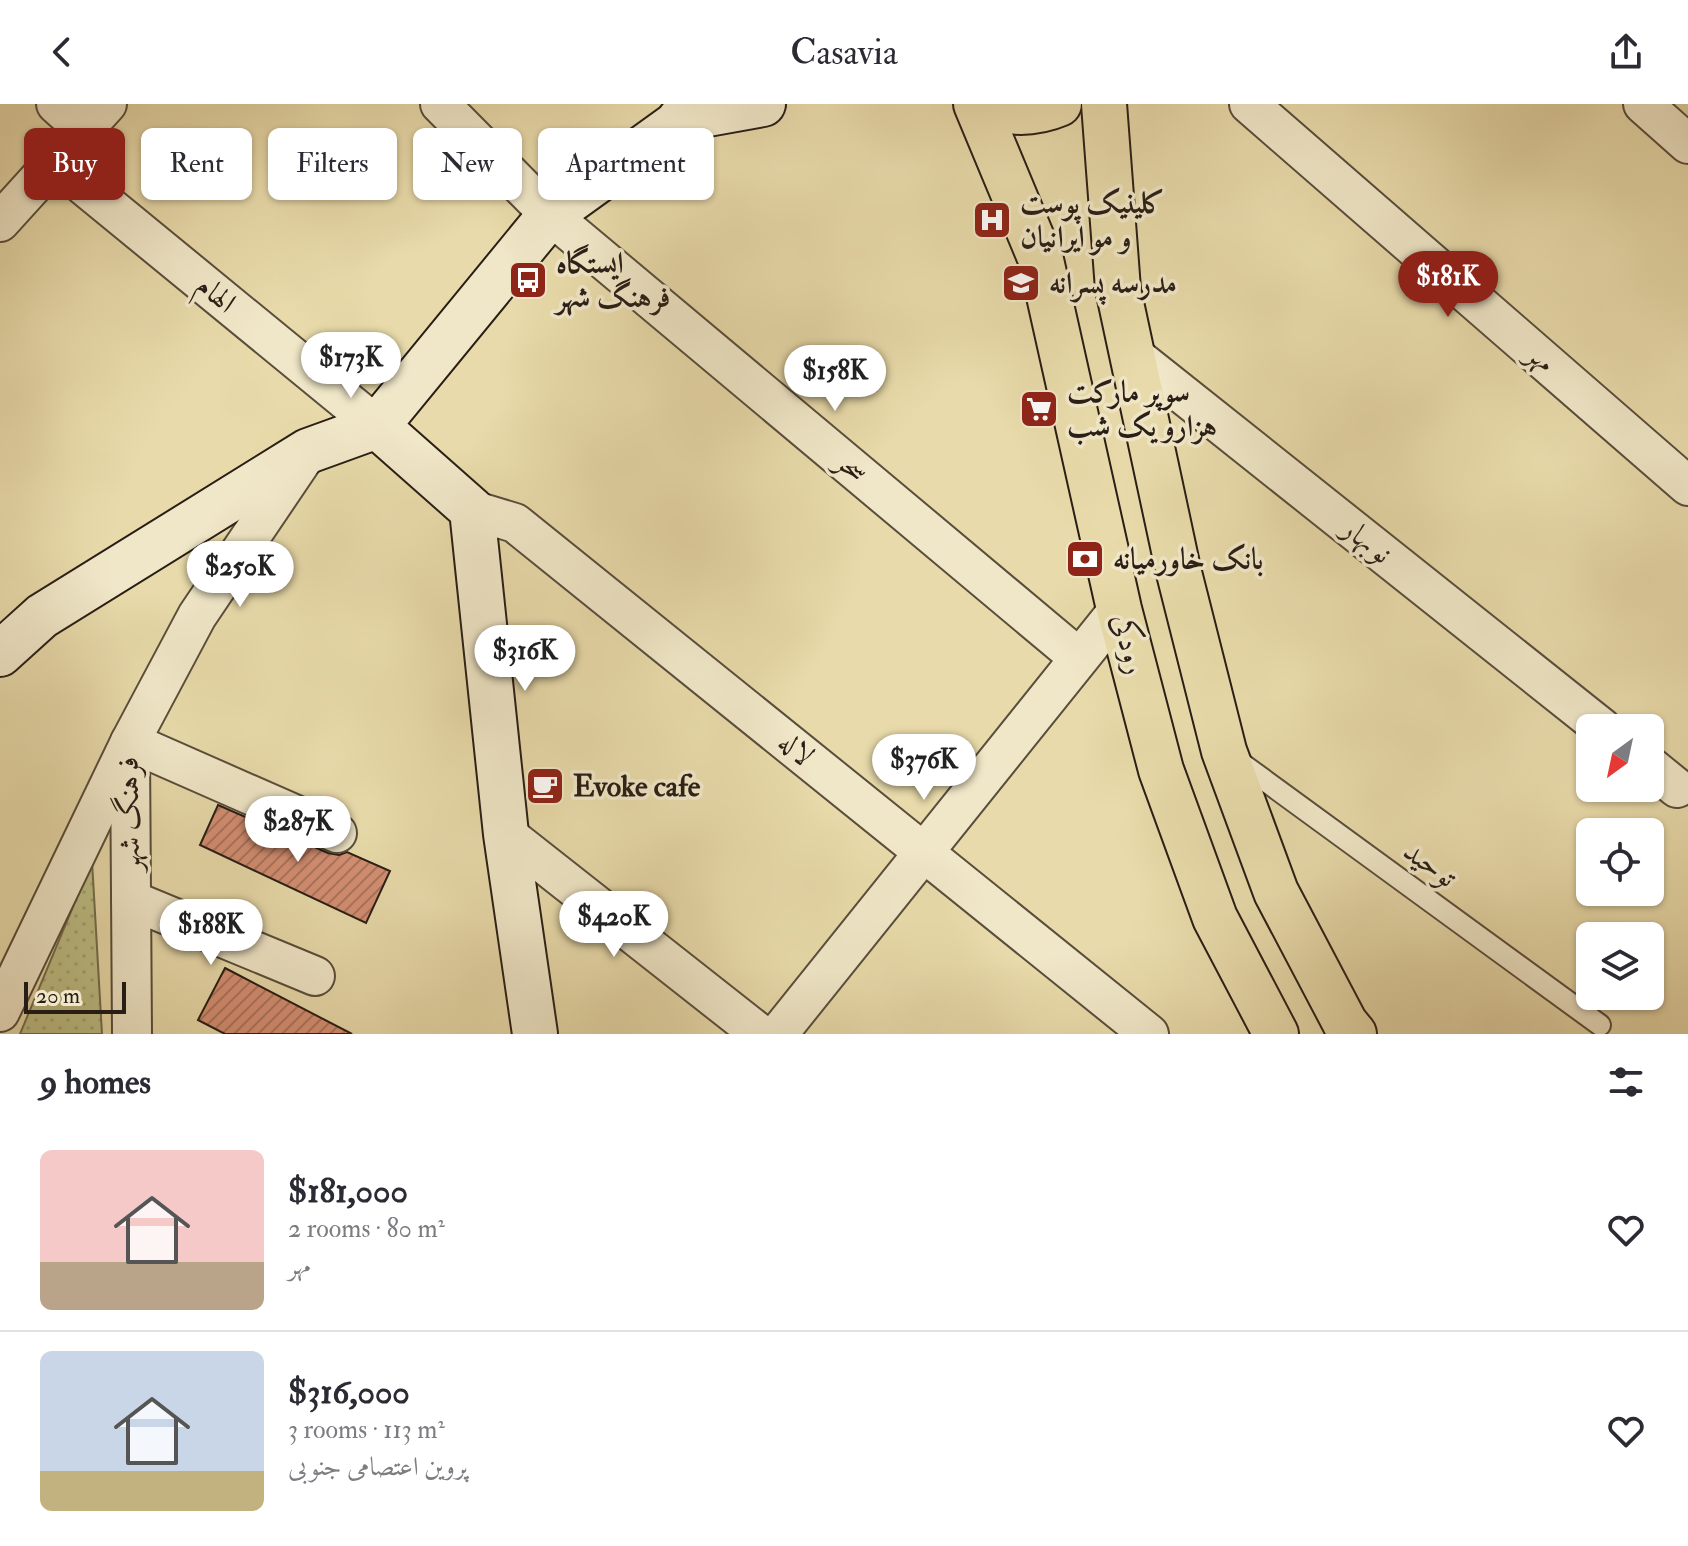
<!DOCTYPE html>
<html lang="en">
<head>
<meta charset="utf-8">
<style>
	:root { --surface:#fff; --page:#f2f2f3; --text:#2b2b33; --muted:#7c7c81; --line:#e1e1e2; --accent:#8f2418 }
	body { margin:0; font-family:"IM FELL Double Pica",Amiri,serif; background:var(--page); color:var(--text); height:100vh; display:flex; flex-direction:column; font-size:30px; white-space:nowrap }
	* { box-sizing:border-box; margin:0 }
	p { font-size:26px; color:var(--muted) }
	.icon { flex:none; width:44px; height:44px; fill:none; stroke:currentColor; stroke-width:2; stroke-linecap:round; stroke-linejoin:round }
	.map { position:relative; height:930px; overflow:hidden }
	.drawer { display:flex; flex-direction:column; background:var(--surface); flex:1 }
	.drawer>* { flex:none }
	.banner { position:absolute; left:24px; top:24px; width:800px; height:72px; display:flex; gap:16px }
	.needle { width:52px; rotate:213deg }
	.fabs { position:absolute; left:1576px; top:610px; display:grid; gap:16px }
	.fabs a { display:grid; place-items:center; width:88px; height:88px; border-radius:12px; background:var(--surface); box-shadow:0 2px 6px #0004; font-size:40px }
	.scale { position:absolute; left:24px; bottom:20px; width:102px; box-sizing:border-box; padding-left:8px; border:4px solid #291e16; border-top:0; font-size:22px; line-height:28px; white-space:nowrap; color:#291e16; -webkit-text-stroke:6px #f0e7c8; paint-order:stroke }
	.price { position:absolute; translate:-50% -68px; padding:0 18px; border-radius:28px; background:#fff; color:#222; font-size:26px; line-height:52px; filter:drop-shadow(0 2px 4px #0008) }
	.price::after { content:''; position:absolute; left:50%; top:48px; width:24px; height:18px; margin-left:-12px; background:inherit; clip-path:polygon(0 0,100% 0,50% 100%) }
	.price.current { background:var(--accent); color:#fff }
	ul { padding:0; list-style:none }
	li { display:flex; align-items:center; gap:24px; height:200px; padding:0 40px }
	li+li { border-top:2px solid var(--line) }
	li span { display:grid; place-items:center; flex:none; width:224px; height:160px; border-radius:12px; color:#555 }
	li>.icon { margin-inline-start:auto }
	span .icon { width:96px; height:96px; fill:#fffc; stroke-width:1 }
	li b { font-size:34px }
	h2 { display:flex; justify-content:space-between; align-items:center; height:96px; padding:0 40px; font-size:34px }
	.tag { padding:0 28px; border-radius:12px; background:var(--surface); box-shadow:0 2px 6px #0004; font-size:28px; line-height:72px }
	.tag.current { background:var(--accent); color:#fff }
	header { display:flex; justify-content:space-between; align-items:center; height:104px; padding:0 40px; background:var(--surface); font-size:36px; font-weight:600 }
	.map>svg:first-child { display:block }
	.park { fill:url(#park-dots); stroke:#736e4d; stroke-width:2 }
	.building { fill:url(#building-hatch); stroke:#291e16; stroke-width:2 }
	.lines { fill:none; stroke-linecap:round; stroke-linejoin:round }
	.service-casing { stroke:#594d3b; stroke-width:24 }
	.minor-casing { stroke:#594d3b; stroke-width:42 }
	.secondary-casing { stroke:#291e16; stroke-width:48 }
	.primary-casing { stroke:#291e16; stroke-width:48 }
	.service { stroke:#f0e7c8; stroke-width:20 }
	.minor { stroke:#f0e7c8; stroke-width:38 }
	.secondary { stroke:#f0e7c8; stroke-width:44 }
	.primary { stroke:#e8daaa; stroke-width:44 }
	.labels { text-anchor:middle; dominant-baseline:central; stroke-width:7; stroke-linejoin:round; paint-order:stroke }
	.poi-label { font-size:30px; font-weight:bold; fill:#291e16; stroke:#f0e7c8; text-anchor:start }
	.street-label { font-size:30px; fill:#291e16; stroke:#f0e7c8 }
</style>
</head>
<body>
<header><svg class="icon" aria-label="back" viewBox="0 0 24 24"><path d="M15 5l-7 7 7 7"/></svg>Casavia<svg class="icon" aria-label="share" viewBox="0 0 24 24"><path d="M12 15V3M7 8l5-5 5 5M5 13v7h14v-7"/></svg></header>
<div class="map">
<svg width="1688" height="930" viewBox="0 0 1688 930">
	<defs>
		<pattern id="park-dots" width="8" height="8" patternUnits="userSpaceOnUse" patternTransform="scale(2)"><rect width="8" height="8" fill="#bdbd84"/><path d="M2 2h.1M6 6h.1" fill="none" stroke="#a2a271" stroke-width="1.8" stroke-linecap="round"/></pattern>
		<pattern id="building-hatch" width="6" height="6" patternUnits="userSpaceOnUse" patternTransform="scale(2)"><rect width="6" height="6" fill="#d48f72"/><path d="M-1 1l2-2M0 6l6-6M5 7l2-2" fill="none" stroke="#ac745d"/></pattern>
	</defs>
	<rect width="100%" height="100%" fill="#e8daaa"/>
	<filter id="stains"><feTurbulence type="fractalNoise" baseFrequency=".0025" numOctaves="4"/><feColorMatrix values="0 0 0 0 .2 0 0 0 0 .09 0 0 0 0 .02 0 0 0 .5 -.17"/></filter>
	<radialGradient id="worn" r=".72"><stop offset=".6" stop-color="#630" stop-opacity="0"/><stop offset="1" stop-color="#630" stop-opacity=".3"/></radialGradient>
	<!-- park -->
	<polygon class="park" points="92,757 102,930 20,930"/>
	<!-- building -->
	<g class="building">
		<polygon points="218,701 328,749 339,751 347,748 390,767 366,819 200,741"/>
		<polygon points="225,864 352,930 225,930 198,916"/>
	</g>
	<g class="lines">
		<!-- service casing -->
		<g class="service-casing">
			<polyline id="service" points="1234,654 1600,921"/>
		</g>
		<!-- minor casing -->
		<g class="minor-casing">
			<g id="minor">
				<polyline points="56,0 84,25"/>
				<polyline points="440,0 550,111 1079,554"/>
				<polyline points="1249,0 1688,382"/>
				<polyline points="1643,0 1688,40"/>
				<polyline points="55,58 377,322"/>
				<polyline points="0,118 107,0"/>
				<polyline points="1132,250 1602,624"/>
				<polyline points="472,406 515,419 1149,930"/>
				<polyline points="130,638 337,729"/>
				<polyline points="130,649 132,930"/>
				<polyline points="1650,662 1677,684"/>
				<polyline points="506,730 760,930"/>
				<polyline points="131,796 315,872"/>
				<polyline points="0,908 130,638 197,512 307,349"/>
				<polyline points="778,930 1119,505"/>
			</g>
		</g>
		<!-- secondary casing -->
		<g class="secondary-casing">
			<g id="secondary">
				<polyline points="680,15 763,0"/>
				<polyline points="377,322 472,406 506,730 535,930"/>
				<polyline points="0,550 42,512 308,347 377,322 550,111 704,0"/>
			</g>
		</g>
		<!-- primary casing -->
		<g class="primary-casing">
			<g id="primary">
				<polyline points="976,0 1041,156 1119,505 1161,666 1215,814 1276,930"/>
				<path d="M981 0C1007 10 1033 11 1059 0"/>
				<polyline points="1104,0 1118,185 1178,465 1224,647 1276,788 1345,919 1354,930"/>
			</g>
		</g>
		<!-- service -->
		<use href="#service" class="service"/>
		<!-- minor -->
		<use href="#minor" class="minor"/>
		<!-- secondary -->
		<use href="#secondary" class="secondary"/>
		<!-- primary -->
		<use href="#primary" class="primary"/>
	</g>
	<!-- icons -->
	<defs>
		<g id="hospital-square" transform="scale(2)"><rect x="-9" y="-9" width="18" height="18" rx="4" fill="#8f2418" stroke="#f0e7c8"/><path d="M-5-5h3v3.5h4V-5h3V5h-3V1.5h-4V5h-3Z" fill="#fff"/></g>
		<g id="bus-square" transform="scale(2)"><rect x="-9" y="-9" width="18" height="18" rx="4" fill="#8f2418" stroke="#f0e7c8"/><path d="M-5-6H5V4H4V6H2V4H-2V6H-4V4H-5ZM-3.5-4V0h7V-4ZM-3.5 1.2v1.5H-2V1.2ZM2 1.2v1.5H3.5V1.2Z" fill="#fff"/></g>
		<g id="school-square" transform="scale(2)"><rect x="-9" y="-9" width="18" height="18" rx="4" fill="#8f2418" stroke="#f0e7c8"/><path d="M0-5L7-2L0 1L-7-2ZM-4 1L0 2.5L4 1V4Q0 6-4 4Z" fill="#fff"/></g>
		<g id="supermarket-square" transform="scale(2)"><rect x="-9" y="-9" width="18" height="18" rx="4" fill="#8f2418" stroke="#f0e7c8"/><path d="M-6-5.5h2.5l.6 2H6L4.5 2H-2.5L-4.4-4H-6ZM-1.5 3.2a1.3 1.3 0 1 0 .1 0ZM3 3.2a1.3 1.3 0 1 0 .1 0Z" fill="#fff"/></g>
		<g id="bank-square" transform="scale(2)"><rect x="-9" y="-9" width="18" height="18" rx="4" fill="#8f2418" stroke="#f0e7c8"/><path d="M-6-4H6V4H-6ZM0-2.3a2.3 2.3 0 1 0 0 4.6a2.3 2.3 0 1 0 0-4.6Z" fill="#fff"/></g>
		<g id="cafe-square" transform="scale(2)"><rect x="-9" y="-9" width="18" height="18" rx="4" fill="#8f2418" stroke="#f0e7c8"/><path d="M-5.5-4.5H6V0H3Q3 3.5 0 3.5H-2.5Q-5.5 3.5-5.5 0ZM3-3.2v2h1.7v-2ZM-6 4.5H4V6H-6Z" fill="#fff"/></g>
	</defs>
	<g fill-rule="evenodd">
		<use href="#hospital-square" x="992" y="116"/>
		<use href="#bus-square" x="528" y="176"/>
		<use href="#school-square" x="1021" y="179"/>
		<use href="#supermarket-square" x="1039" y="305"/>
		<use href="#bank-square" x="1085" y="455"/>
		<use href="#cafe-square" x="545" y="682"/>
	</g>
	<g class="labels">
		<!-- poi labels -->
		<g class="poi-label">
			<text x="1020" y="99">کلینیک پوست<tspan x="1020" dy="34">و مو ایرانیان</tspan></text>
			<text x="556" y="159">ایستگاه<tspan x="556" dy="34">فرهنگ شهر</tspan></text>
			<text x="1049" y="179">مدرسه پسرانه</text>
			<text x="1067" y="288">سوپر مارکت<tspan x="1067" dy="34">هزارو یک شب</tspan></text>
			<text x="1113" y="455">بانک خاورمیانه</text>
			<text x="573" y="682">Evoke cafe</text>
		</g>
		<!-- street labels -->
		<g class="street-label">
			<text transform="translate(216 190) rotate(39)">الهام</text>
			<text transform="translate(1541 254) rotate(41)">مهر</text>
			<text transform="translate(852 363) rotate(40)">سحر</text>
			<text transform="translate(1367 437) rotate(38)">نوبهار</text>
			<text transform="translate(1129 540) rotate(76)">رودکى</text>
			<text transform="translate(796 645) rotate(39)">لاله</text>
			<text transform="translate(129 710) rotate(-91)">فرهنگ شهر</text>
			<text transform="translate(1430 760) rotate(36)">توحید</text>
		</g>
	</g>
	<rect width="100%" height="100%" filter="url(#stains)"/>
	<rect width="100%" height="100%" fill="url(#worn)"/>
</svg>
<div class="fabs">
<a><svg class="needle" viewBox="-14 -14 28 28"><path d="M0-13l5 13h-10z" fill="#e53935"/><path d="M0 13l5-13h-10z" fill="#7c7c81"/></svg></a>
<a><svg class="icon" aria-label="locate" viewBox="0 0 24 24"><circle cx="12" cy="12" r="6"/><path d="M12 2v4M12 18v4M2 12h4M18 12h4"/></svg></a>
<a><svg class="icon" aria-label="layers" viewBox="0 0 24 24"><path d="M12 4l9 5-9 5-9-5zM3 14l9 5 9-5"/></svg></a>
</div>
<div class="scale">20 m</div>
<b class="price current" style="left:1448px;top:215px">$181K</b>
<b class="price" style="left:351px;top:296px">$173K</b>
<b class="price" style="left:835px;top:309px">$158K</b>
<b class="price" style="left:240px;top:505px">$250K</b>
<b class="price" style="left:525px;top:589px">$316K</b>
<b class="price" style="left:924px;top:698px">$376K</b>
<b class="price" style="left:298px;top:760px">$287K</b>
<b class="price" style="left:614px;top:855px">$420K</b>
<b class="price" style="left:211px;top:863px">$188K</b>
<div class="banner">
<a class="tag current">Buy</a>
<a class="tag">Rent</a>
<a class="tag">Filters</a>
<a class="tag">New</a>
<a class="tag">Apartment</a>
</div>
</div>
<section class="drawer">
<h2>9 homes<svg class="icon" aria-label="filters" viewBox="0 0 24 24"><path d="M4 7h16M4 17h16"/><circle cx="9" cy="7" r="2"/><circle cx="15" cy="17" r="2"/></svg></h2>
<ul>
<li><span style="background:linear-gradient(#f6c9c9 70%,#b9a48a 0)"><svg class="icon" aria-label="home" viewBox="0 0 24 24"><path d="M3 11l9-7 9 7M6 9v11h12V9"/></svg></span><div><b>$181,000</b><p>2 rooms · 80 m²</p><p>مهر</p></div><svg class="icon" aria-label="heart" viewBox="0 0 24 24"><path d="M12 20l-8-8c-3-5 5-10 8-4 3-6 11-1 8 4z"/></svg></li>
<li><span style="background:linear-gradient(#c9d6e8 75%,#c2b280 0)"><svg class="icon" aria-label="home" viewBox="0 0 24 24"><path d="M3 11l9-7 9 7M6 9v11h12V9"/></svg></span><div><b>$316,000</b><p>3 rooms · 113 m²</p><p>پروین اعتصامی جنوبی</p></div><svg class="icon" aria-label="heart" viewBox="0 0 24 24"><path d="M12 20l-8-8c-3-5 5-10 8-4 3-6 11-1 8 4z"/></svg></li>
</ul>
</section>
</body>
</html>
